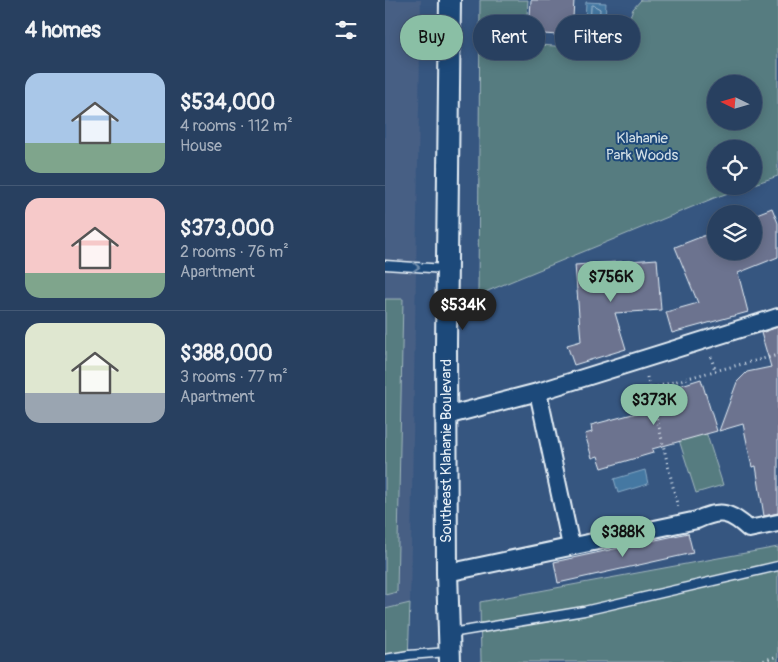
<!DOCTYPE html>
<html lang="en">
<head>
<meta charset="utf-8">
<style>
	:root { --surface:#284060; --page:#304766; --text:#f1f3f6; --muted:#a5afbd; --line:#445975; --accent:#8abfa5 }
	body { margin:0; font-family:Pangolin,sans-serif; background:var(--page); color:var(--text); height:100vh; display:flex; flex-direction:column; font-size:19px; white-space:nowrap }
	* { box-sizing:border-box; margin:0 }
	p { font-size:16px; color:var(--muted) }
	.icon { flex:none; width:28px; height:28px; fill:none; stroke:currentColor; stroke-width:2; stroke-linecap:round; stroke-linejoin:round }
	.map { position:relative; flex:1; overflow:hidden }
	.sheet { display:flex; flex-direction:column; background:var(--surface); width:385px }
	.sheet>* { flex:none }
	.hud { position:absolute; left:15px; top:15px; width:302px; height:45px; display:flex; gap:10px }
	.needle { width:32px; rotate:275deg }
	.controls { position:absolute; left:322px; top:75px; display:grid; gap:10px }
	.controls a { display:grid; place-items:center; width:55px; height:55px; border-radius:50%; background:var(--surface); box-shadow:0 2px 12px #0003,0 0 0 1px var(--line); font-size:25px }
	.price { position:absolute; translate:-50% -42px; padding:0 11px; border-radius:18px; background:var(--accent); color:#111; font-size:16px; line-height:32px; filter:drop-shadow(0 1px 2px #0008) }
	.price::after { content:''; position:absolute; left:50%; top:30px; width:15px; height:11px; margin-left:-8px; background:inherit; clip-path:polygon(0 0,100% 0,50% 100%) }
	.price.active { background:#222; color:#fff }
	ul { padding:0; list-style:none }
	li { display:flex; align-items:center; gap:15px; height:125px; padding:0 25px }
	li+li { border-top:1px solid var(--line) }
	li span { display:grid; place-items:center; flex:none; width:140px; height:100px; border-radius:15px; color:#555 }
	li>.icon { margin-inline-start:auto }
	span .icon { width:60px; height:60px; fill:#fffc; stroke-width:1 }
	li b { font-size:21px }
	h2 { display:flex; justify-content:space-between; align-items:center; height:60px; padding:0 25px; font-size:21px }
	.pill { padding:0 18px; border-radius:22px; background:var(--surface); box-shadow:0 2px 12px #0003,0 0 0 1px var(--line); font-size:18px; line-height:45px }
	.pill.active { background:var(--accent); color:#111 }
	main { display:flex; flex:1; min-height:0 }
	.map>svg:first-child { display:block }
	.built { fill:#465f84 }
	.green { fill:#577b80; stroke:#a0b6bc; fill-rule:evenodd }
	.water { fill:#4578a2; stroke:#86a8c4 }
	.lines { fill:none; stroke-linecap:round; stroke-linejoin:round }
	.shore { stroke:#a7c1d6; stroke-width:1 }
	.building { fill:#6c738f; stroke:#e8f1f8 }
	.service-casing { stroke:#e8f1f8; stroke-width:11 }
	.minor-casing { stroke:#e8f1f8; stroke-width:20 }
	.tertiary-casing { stroke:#e8f1f8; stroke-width:24 }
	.path { stroke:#e8f1f8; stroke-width:3; stroke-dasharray:1 4; stroke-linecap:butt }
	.service { stroke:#1f4a7a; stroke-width:8 }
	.minor { stroke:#1f4a7a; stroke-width:16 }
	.tertiary { stroke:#1f4a7a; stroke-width:20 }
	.oneway { stroke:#6f8dac }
	.labels { text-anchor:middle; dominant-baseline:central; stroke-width:4; stroke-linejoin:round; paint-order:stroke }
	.park-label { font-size:15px; fill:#d2dfe6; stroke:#1f4a7a }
	.street-label { font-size:15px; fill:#e8f1f8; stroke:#1f4a7a }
</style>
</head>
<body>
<main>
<section class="sheet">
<h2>4 homes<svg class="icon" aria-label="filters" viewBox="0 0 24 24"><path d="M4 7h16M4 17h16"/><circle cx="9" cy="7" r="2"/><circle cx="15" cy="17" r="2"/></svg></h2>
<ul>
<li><span style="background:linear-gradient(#a9c7e8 70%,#7fa58c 0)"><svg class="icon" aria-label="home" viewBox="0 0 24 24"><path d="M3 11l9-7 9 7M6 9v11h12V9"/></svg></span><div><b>$534,000</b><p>4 rooms · 112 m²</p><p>House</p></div></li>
<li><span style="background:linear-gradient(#f6c9c9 75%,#7fa58c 0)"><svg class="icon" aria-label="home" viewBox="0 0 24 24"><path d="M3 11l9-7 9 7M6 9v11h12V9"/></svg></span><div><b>$373,000</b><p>2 rooms · 76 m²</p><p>Apartment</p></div></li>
<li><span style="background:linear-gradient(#dfe7d0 70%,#9aa5b1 0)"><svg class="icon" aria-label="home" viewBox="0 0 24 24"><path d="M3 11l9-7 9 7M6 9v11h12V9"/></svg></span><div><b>$388,000</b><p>3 rooms · 77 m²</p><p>Apartment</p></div></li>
</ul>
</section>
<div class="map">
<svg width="393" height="662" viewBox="0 0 393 662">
	<rect width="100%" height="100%" fill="#365680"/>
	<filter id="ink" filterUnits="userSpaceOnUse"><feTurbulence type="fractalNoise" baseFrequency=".02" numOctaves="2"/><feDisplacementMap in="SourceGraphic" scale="10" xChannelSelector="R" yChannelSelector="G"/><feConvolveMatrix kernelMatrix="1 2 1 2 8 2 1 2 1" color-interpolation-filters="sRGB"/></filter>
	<g filter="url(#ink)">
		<!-- built -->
		<polygon class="built" points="0,0 36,0 25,603 0,609"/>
		<!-- green -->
		<g class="green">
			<path d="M95 0H143L140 44 213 49 233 45 248 9 256 0H393V176L369 184V149H331V186H363L329 198 93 295ZM331 84H369V121H331Z"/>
			<polygon points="0,299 18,299 12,592 0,595"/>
			<polygon points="321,432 338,485 311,493 294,440"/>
			<polygon points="393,547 393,662 96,662 95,602"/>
			<polygon points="25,603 23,662 0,662 0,609"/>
		</g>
		<!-- water -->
		<g class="water">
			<polygon points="201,2 221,3 219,38 199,36"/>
			<polygon points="260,470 263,484 233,493 229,479"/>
		</g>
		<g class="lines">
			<!-- shore -->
			<polygon class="shore" points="208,5 215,9 214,30 212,32 206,32 205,30 206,7"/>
		</g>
		<!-- building -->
		<g class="building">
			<polygon points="146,0 189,0 187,36 144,33"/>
			<polygon points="387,208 393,223 393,257 353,273 363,312 287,333 281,312 313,303 290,247 331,231 331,251 369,251 369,215"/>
			<polygon points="272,259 276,310 230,313 241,349 189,365 182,345 196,341 190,265"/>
			<polygon points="393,327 393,513 379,516 371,466 367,467 358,424 334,431 352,382 362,372 386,367 376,333"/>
			<polygon points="316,379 332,431 267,449 268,453 217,468 213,456 207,458 200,434 207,432 206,425 278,406 274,392"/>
			<polygon points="303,533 308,553 173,583 169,562"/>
		</g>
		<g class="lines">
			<!-- service casing -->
			<g class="service-casing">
				<g id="service">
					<polyline points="0,265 60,269"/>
					<polyline points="66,633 199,611 393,566"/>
					<polyline points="0,659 24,655 63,652"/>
				</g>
			</g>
			<!-- minor casing -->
			<g class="minor-casing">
				<g id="minor">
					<polyline points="61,416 153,392"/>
					<polyline points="186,546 153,392 393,317"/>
					<path d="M62 573 312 520C336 509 345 512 364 529L393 523"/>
				</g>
			</g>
			<!-- tertiary casing -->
			<g class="tertiary-casing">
				<polyline id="tertiary" points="65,662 62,573 61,346 65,0"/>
			</g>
			<!-- path -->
			<g class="path">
				<polyline points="326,357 330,370"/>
				<path d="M262 377 265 389C307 376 350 366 393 355"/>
				<polyline points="265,389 293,508"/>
				<polyline points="374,662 393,656"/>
			</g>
			<!-- service -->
			<use href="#service" class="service"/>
			<!-- minor -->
			<use href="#minor" class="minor"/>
			<!-- tertiary -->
			<use href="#tertiary" class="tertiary"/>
		</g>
		<!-- one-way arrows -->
		<defs><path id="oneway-chevron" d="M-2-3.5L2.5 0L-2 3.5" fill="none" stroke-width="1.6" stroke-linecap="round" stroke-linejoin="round" transform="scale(1.25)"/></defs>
		<use class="oneway" href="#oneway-chevron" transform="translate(31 267) rotate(3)"/>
	</g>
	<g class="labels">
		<!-- park labels -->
		<g class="park-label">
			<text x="257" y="138">Klahanie<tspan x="257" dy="17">Park Woods</tspan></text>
		</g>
		<!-- street labels -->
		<g class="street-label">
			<text transform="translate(61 451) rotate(-90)">Southeast Klahanie Boulevard</text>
		</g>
	</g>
</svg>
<div class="controls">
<a><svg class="needle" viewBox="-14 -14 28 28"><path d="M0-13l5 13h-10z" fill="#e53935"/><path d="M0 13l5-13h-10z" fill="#a5afbd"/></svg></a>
<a><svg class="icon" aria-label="locate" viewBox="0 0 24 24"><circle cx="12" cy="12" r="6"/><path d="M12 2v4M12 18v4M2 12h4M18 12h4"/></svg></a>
<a><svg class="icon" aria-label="layers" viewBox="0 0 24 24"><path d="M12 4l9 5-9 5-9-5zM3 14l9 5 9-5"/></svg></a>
</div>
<b class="price" style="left:226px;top:303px">$756K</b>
<b class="price active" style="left:78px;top:331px">$534K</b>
<b class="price" style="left:269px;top:426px">$373K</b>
<b class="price" style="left:238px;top:558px">$388K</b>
<div class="hud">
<a class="pill active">Buy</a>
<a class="pill">Rent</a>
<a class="pill">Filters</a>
</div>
</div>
</main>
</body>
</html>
